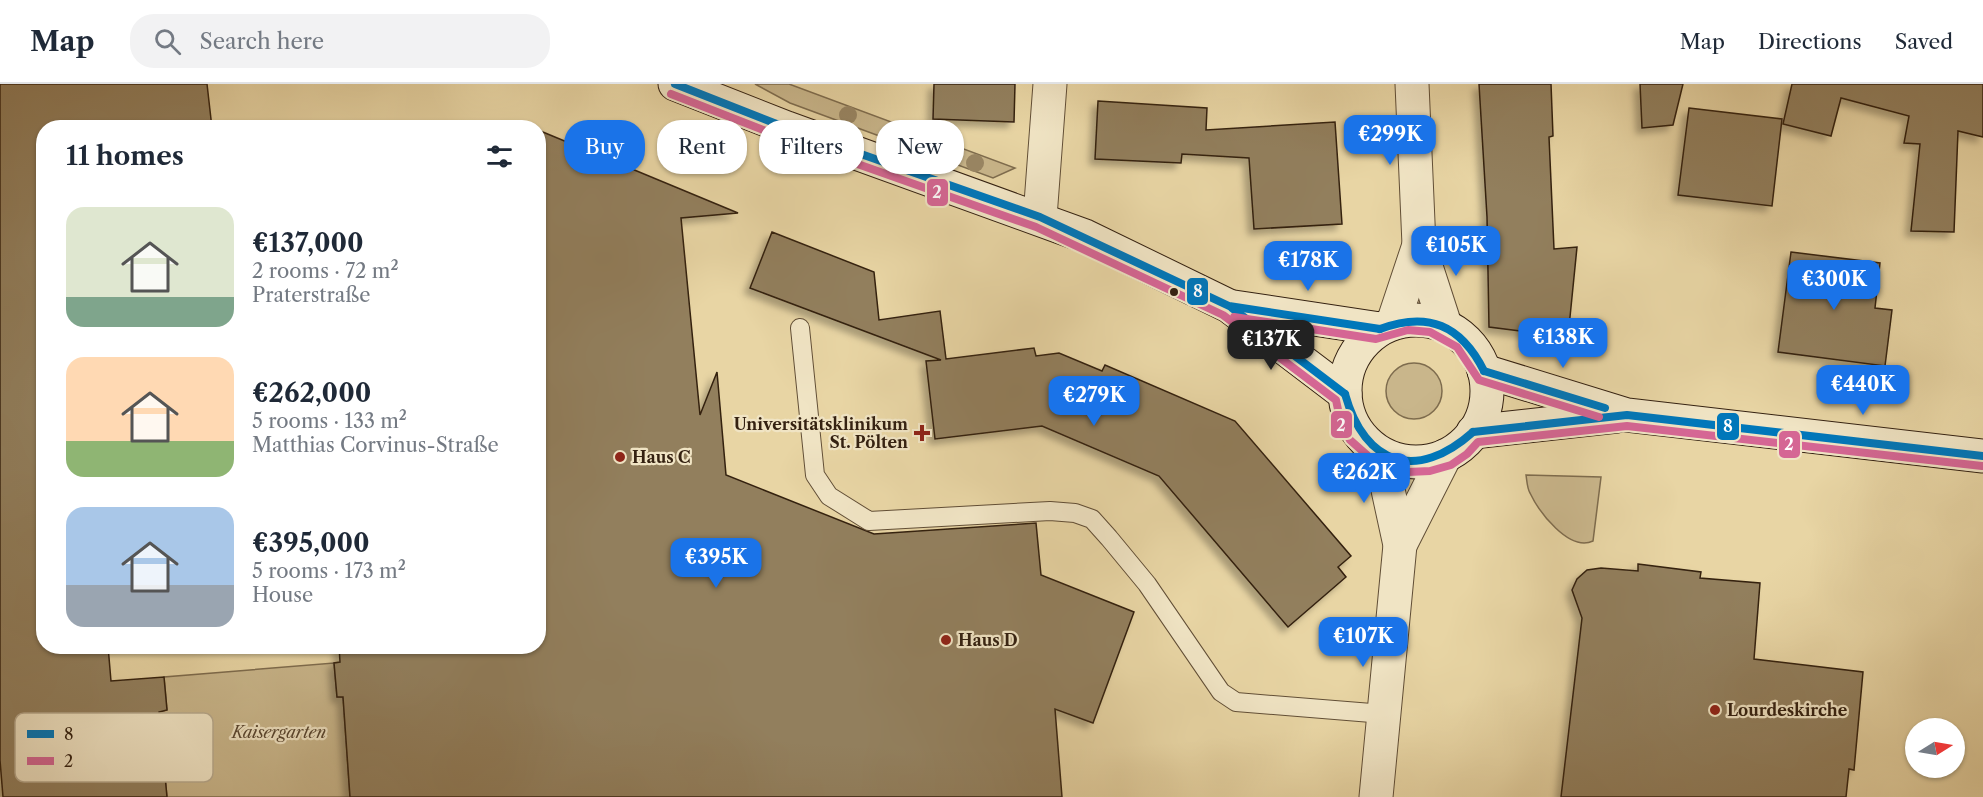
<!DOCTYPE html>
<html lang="en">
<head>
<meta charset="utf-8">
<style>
	:root { --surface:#fff; --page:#f2f2f3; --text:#1f2937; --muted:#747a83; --line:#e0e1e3; --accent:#1a73e8 }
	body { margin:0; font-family:"Libre Caslon Text",serif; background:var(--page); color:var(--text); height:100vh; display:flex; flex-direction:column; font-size:22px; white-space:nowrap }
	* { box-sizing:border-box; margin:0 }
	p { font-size:20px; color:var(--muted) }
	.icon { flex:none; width:33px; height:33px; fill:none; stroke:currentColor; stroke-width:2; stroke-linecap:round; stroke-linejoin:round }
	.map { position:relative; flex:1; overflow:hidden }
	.sheet { position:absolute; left:36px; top:36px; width:510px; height:534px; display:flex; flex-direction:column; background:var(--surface); border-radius:24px; box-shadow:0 2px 4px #0004 }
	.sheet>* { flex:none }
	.banner { position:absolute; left:564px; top:36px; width:570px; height:54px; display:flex; gap:12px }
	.needle { width:39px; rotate:79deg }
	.controls { position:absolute; left:1905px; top:634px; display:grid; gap:12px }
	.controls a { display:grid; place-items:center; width:60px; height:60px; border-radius:50%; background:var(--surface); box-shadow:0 2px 4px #0004; font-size:30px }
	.price { position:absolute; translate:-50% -51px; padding:0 14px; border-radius:12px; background:var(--accent); color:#fff; font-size:20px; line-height:39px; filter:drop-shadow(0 2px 3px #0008) }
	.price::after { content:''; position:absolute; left:50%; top:36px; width:18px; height:14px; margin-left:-9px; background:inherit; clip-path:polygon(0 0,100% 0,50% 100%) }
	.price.selected { background:#222; color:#fff }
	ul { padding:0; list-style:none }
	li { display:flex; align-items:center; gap:18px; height:150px; padding:0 30px }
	li span { display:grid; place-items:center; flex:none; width:168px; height:120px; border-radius:18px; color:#555 }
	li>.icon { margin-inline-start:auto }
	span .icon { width:72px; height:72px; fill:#fffc; stroke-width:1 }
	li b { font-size:26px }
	h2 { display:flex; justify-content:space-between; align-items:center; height:72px; padding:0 30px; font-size:26px }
	.pill { padding:0 21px; border-radius:24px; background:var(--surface); box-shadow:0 2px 4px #0004; font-size:21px; line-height:54px }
	.pill.selected { background:var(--accent); color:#fff }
	header { display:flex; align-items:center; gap:36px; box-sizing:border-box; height:84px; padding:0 30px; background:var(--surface); border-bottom:2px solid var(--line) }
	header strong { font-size:28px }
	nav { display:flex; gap:33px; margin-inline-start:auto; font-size:21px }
	.search { width:420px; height:54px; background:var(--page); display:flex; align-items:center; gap:15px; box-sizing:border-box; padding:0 21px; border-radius:24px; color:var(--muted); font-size:22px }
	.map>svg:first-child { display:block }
	.green { fill:#c9b68b; stroke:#7e6c4e; stroke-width:1.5 }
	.building { fill:#927f5d; stroke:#342111; stroke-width:1.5; filter:url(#shadow) }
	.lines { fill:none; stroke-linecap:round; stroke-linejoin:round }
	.lane-casing { stroke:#614e36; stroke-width:20 }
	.street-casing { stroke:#614e36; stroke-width:35 }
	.secondary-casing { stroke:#342111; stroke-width:35 }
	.lane { stroke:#f0e4c4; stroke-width:18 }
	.street { stroke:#f0e4c4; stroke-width:33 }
	.secondary { stroke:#f0e4c4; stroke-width:33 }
	.bus-1-casing { stroke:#f0e4c4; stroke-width:12 }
	.bus-2-casing { stroke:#f0e4c4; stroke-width:12 }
	.bus-1 { stroke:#0077ba; stroke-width:8 }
	.bus-2 { stroke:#d56694; stroke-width:8 }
	.tree { fill:#998664 }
	.bus-dot { fill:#342111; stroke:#f0e4c4; stroke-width:2 }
	.poi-dot { fill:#8f2418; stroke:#f0e4c4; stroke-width:2 }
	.labels { text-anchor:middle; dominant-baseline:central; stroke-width:4.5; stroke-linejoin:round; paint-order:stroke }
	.poi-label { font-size:16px; font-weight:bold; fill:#342111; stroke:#f0e4c4; text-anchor:start }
	.park-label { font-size:16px; font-style:italic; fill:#594630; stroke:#f0e4c4 }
	.key { fill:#f0e4c4; stroke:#b8aa8e; stroke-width:1.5 }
	.key-label { font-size:16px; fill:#342111 }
	.line-badge { stroke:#f0e4c4; stroke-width:2 }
	.badge-label { font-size:16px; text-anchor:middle; font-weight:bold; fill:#fff }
</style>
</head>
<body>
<header>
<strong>Map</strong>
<div class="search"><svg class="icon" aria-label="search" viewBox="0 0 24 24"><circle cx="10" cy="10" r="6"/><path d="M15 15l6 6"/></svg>Search here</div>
<nav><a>Map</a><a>Directions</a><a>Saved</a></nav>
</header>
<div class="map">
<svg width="1983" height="713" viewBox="0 0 1983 713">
	<defs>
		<filter id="shadow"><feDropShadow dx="-5.5" dy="5.5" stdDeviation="3" flood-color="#0004"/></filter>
	</defs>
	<rect width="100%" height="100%" fill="#e8d5a4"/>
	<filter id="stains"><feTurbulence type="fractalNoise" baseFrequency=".00333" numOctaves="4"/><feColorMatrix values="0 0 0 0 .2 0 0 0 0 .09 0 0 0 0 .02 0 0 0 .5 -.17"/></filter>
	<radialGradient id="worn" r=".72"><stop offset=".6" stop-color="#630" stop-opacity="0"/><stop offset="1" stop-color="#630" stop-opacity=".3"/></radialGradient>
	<!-- green -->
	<g class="green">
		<polygon points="755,0 789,0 1015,84 993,94 790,19"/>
		<circle cx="1414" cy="307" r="28"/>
		<path d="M1526 391 1601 393 1593 457C1569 468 1539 428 1530 409 1527 404 1527 397 1526 391Z"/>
		<polygon points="334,579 337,613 343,613 350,713 167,713 159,628 167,626 164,593"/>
	</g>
	<!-- building -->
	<g class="building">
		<polygon points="0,0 207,0 212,44 44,44 44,562 108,562 111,597 164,593 167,626 159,628 167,713 3,713 0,676"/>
		<polygon points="934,0 1015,0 1014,38 933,35"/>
		<polygon points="1479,0 1551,0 1553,52 1549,53 1554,165 1577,163 1568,253 1489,243 1487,133"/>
		<polygon points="1640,0 1683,0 1673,41 1642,44"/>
		<polygon points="1792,0 1983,0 1983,53 1958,47 1954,148 1911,147 1920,60 1904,59 1909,32 1841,14 1831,52 1783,40"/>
		<polygon points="1098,17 1207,24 1206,46 1335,38 1342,140 1254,145 1249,74 1182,70 1181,79 1095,75"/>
		<polygon points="1689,24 1782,35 1772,122 1678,111"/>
		<polygon points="538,46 738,129 681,134 700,331 717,288 726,391 874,450 1036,439 1041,491 1134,528 1093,639 1055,625 1062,713 350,713 343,613 337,613 334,579 340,578 339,562 538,562"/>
		<polygon points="772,148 874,188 879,236 940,227 946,275 1034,264 1036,272 1059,269 1102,287 1105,281 1235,337 1351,472 1338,483 1346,493 1288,543 1159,392 1042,342 935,355 926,277 941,276 750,204"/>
		<polygon points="1791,168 1880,179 1875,224 1892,226 1885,282 1778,268"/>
		<polygon points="1638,480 1701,488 1700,494 1760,499 1754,575 1863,588 1854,686 1849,685 1846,713 1561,713 1582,534 1572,506 1577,495 1587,486 1601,484 1638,487"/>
	</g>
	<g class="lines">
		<!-- lane casing -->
		<g class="lane-casing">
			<polyline id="lane" points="800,244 815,391 829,412 869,437 1050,427 1075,429 1092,435 1109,454 1147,500 1221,608 1236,618 1384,630"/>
		</g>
		<!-- street casing -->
		<g class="street-casing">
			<g id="street">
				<polyline points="1412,0 1419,161 1445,241"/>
				<polyline points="1040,133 1050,0"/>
				<polyline points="1393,239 1419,161"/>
				<polyline points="1400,461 1445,372"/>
				<polyline points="1376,713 1400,461 1380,369"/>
			</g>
		</g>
		<!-- secondary casing -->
		<g class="secondary-casing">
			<g id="secondary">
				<polyline points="675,0 787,44 1085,152 1229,222 1345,310"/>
				<polyline points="1234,223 1380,245"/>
				<circle cx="1416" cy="307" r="71"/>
				<polyline points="1484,287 1627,331 1983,372"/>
				<polyline points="1473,348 1617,332"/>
			</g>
		</g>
		<!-- lane -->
		<use href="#lane" class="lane"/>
		<!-- street -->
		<use href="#street" class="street"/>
		<!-- secondary -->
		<use href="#secondary" class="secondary"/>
		<!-- bus-1 casing -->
		<g class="bus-1-casing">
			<g id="bus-1">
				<polyline points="675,0 787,44 1040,133 1229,222 1380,245"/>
				<polyline points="1232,224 1345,310"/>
				<path d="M1380 245C1428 227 1461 241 1484 287"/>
				<polyline points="1484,287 1605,324"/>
				<path d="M1345 310C1365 382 1417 398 1473 348"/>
				<polyline points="1473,348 1627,331 1983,372"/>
			</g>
		</g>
		<!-- bus-2 casing -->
		<g class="bus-2-casing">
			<g id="bus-2">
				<polyline points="671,10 784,54 1036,143 1223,231 1336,316 1341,340 1350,356 1376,379 1408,388 1430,387 1451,381 1467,370 1478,358 1627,342 1982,382"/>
				<polyline points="1234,233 1376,255 1408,246 1430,248 1457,263 1479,296 1599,333"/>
			</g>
		</g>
		<!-- bus-1 -->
		<use href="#bus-1" class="bus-1"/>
		<!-- bus-2 -->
		<use href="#bus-2" class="bus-2"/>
	</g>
	<!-- trees -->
	<g class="tree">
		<circle cx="848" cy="31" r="9"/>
		<circle cx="908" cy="54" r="9"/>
		<circle cx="975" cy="79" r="9"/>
	</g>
	<!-- markers -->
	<circle class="bus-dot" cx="1174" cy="208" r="5"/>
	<g class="poi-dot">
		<path d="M919 340h6v6h6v6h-6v6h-6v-6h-6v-6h6z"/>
		<circle cx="620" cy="373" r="6"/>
		<circle cx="946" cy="556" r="6"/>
		<circle cx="1715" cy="626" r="6"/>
	</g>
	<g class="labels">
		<!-- poi labels -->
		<g class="poi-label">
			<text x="908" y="340" text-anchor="end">Universitätsklinikum<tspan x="908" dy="18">St. Pölten</tspan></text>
			<text x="632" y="373">Haus C</text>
			<text x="958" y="556">Haus D</text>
			<text x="1727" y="626">Lourdeskirche</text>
		</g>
		<!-- park labels -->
		<g class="park-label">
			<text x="279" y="648">Kaisergarten</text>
		</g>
	</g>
	<!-- legend -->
	<rect x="15" y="629" width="198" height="69" rx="9" class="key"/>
	<rect x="27" y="646" width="27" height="8" fill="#0077ba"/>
	<rect x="27" y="673" width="27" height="8" fill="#d56694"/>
	<g class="key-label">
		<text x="64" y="656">8</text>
		<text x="64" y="683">2</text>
	</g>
	<g class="line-badge">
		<rect x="926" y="94" width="23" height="29" rx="6" fill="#d56694"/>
		<rect x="1186" y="193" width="23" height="29" rx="6" fill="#0077ba"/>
		<rect x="1330" y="326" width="23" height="29" rx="6" fill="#d56694"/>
		<rect x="1716" y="328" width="24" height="29" rx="6" fill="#0077ba"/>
		<rect x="1778" y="346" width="23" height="29" rx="6" fill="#d56694"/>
	</g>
	<g class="badge-label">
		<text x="937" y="114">2</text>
		<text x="1198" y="213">8</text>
		<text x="1341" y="347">2</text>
		<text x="1728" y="348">8</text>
		<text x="1789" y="366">2</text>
	</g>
	<rect width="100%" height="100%" filter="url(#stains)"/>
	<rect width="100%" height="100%" fill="url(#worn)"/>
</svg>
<div class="controls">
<a><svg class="needle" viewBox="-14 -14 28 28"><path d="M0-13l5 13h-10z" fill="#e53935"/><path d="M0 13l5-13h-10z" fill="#747a83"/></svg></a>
</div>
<b class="price" style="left:1390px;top:82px">€299K</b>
<b class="price" style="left:1456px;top:193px">€105K</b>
<b class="price" style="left:1308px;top:208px">€178K</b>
<b class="price" style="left:1834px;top:227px">€300K</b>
<b class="price" style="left:1563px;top:285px">€138K</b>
<b class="price selected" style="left:1271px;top:287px">€137K</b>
<b class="price" style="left:1863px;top:332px">€440K</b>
<b class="price" style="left:1094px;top:343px">€279K</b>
<b class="price" style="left:1364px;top:420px">€262K</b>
<b class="price" style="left:716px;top:505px">€395K</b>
<b class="price" style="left:1363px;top:584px">€107K</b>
<div class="banner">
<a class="pill selected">Buy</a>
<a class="pill">Rent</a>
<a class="pill">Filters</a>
<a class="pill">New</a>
</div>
<section class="sheet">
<h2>11 homes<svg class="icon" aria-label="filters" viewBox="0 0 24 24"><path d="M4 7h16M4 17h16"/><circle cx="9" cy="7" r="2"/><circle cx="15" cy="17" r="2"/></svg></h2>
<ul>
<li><span style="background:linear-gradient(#dfe7d0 75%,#7fa58c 0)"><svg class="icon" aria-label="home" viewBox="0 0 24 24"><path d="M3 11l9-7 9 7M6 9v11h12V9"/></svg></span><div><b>€137,000</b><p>2 rooms · 72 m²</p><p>Praterstraße</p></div></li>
<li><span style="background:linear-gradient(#ffd9b3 70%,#8fb573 0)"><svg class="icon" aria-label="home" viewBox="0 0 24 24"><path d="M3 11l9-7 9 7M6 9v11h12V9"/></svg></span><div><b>€262,000</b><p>5 rooms · 133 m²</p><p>Matthias Corvinus-Straße</p></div></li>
<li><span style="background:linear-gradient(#a9c7e8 65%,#9aa5b1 0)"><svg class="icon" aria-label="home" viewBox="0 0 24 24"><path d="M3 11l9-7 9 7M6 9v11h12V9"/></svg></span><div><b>€395,000</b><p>5 rooms · 173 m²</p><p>House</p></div></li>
</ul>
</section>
</div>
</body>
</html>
